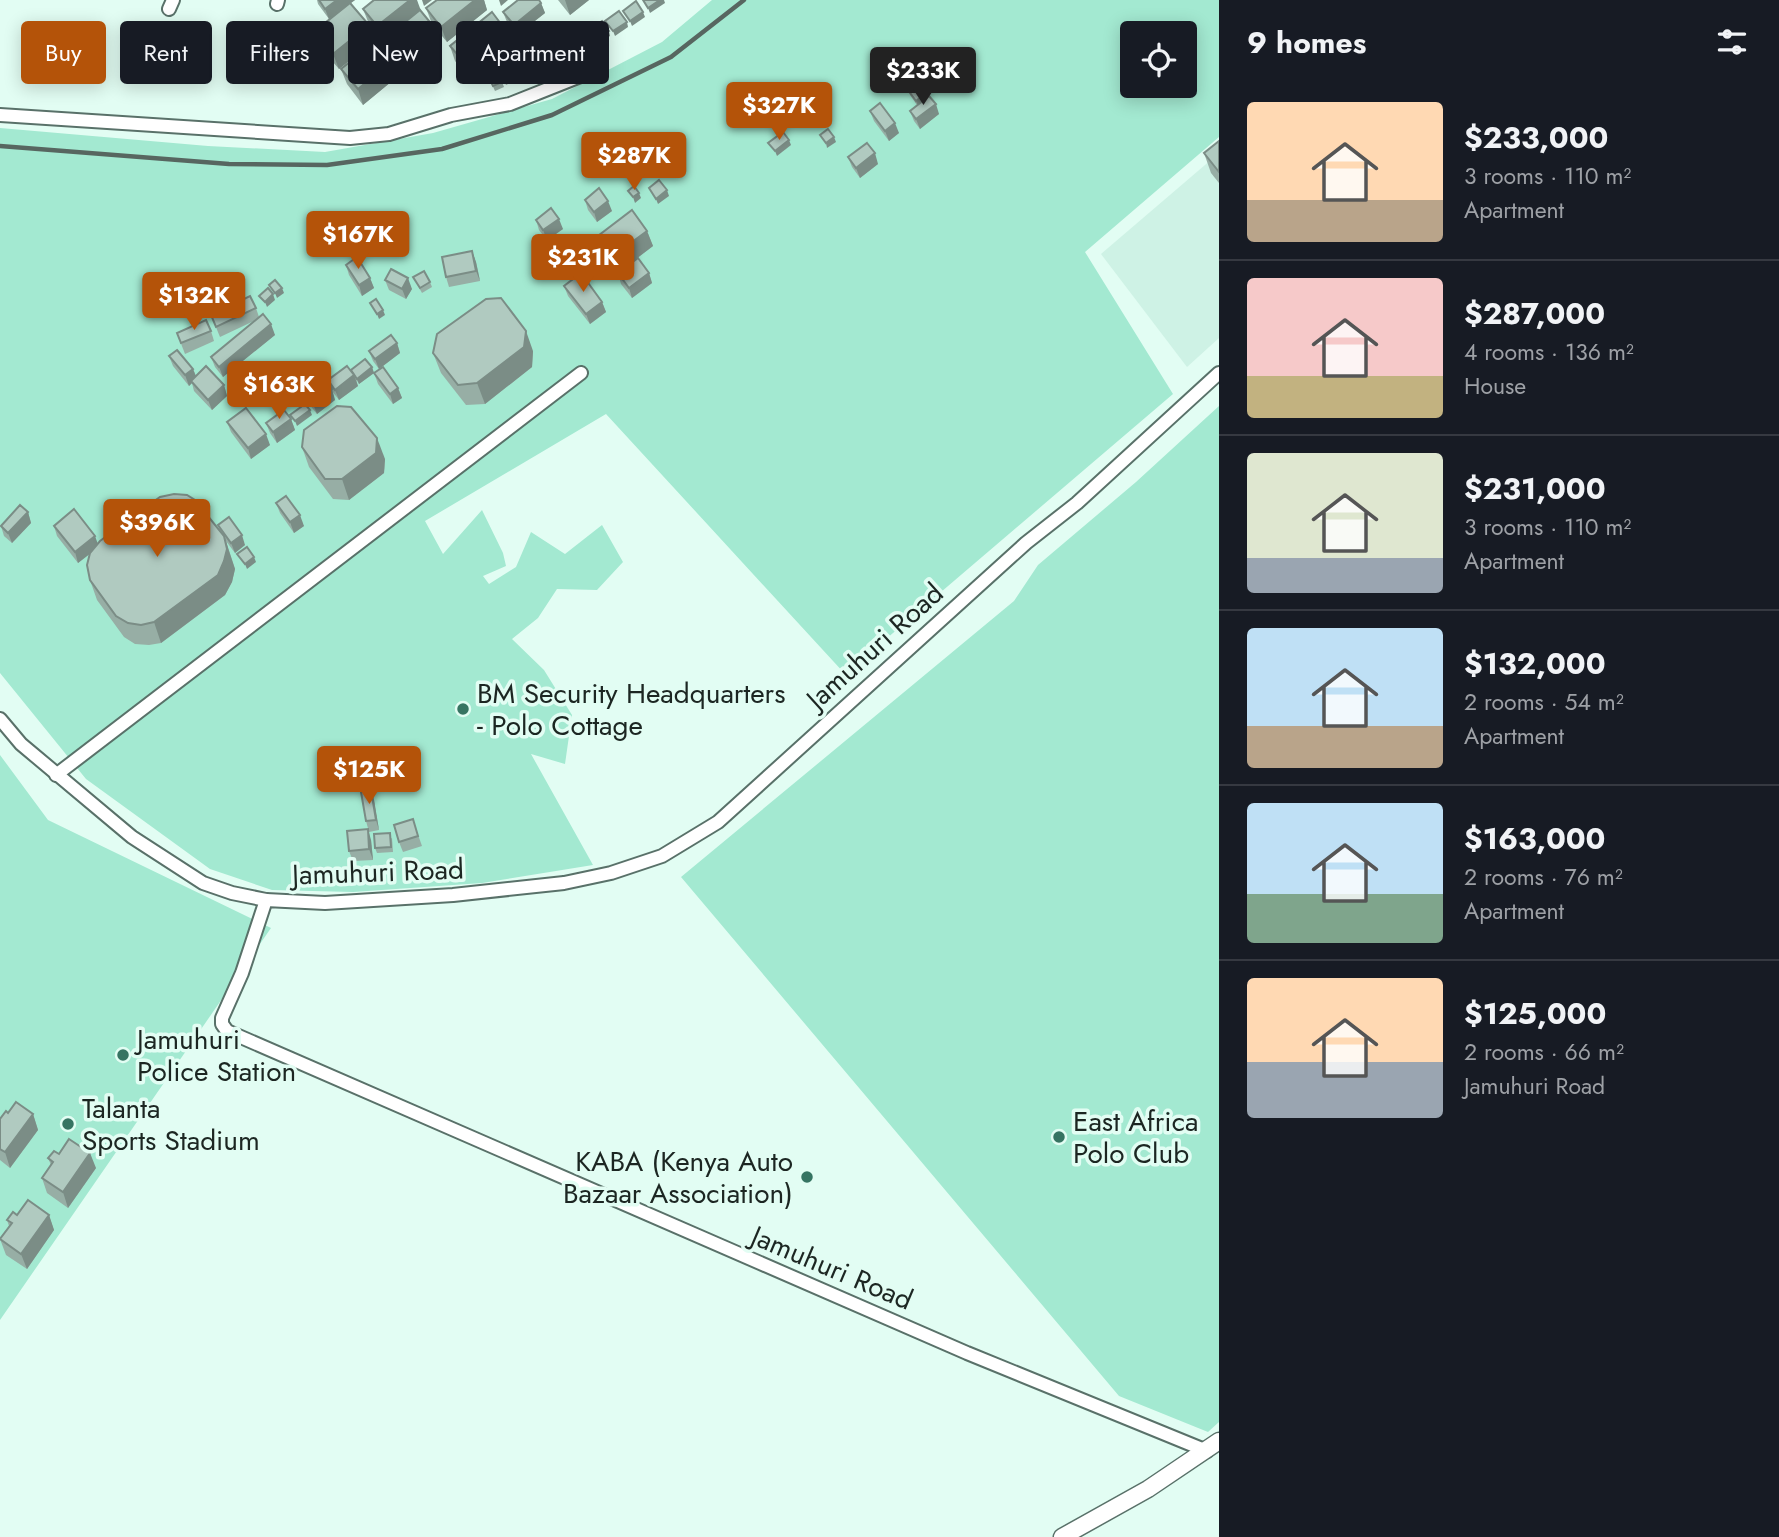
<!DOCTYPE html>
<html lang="en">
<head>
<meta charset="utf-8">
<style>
	:root { --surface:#171b24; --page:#20242c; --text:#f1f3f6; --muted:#9ea1a6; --line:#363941; --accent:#b45309 }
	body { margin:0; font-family:Jost,sans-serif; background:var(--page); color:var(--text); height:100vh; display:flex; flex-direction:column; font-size:26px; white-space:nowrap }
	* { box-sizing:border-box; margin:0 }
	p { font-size:23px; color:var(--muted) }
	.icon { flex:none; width:38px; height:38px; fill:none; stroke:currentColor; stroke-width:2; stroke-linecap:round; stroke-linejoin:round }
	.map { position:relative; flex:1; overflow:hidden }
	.sheet { display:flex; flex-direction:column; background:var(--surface); width:560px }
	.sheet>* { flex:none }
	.guide { position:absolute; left:21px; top:21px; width:665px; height:63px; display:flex; gap:14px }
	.fabs { position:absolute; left:1120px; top:21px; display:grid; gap:14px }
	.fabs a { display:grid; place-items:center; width:77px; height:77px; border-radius:7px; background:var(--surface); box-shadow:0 4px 18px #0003; font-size:35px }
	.price { position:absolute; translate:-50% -60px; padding:0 16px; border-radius:7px; background:var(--accent); color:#fff; font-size:23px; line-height:46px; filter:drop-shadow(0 2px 4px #0008) }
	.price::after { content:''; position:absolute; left:50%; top:42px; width:21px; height:16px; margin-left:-10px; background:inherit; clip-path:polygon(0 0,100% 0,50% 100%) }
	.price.selected { background:#222; color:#fff }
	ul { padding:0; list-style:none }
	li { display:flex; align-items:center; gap:21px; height:175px; padding:0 28px }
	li+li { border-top:2px solid var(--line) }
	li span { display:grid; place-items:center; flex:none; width:196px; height:140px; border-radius:7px; color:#555 }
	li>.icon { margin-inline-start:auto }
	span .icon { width:84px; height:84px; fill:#fffc; stroke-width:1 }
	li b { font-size:30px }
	h2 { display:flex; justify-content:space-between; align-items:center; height:84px; padding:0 28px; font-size:30px }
	.chip { padding:0 24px; border-radius:7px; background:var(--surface); box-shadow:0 4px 18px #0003; font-size:24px; line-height:63px }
	.chip.selected { background:var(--accent); color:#fff }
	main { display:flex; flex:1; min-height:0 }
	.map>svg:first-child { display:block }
	.built { fill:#cef2e5 }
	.green { fill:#a3e9d1; fill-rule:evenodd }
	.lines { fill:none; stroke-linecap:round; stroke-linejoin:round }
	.minor-casing { stroke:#597169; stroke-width:16 }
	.tertiary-casing { stroke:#597169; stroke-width:19 }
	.minor { stroke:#fff; stroke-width:12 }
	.tertiary { stroke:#fff; stroke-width:16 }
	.rail { stroke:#576660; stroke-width:4.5 }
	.wall { fill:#97aea5 }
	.shaded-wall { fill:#7b8d86 }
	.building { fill:#b0cac0; stroke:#7b8d86; stroke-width:2 }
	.poi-dot { fill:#367462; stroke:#e2fdf3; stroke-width:2.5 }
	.labels { text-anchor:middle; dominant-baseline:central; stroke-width:7; stroke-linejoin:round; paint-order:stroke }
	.street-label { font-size:28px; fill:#1c2622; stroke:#e2fdf3 }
	.poi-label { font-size:28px; fill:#1c2622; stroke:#e2fdf3; text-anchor:start }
</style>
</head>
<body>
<main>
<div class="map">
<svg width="1219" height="1537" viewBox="0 0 1219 1537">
	<rect width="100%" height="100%" fill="#e2fdf3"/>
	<!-- built -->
	<polygon class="built" points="1219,153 1219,338 1187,367 1101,254"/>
	<!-- green -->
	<g class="green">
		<path d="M712 0H1219V137L1085 252 1173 394 845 674 606 414 425 521 443 554 482 510 503 553 506 566 483 576 489 584 516 567 531 532 565 554 602 525 623 562 597 590 557 589 538 618 512 639 544 670 572 715 565 764 531 754 593 865 482 883 353 892 272 890 210 869 86 779 0 673V128L208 146 325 152 433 133 552 99 662 42ZM1132 33H1185V86H1132Z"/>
		<polygon points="1219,406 1219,1422 1208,1432 1119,1396 681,877 1014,601 1038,565 1136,482"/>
		<polygon points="0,755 48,820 271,928 0,1320"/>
	</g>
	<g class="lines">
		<!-- minor casing -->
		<g class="minor-casing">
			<g id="minor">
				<polyline points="277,4 278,0"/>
				<polyline points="169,9 173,0"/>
				<polyline points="0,115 350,138 389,134 451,115 510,104 583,75"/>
				<polyline points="0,719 21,744 132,837 203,883 232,893 266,900"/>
				<polyline points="56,775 581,373"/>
				<polyline points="1207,1451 967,1353 227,1031 222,1024 222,1018 242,973 266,900 325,903 453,895 564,883 611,873 662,856 718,822 1026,543 1077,503 1219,373"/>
			</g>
		</g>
		<!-- tertiary casing -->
		<g class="tertiary-casing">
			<polyline id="tertiary" points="1062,1537 1148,1489 1219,1441"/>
		</g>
		<!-- minor -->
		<use href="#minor" class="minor"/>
		<!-- tertiary -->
		<use href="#tertiary" class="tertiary"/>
		<!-- rail -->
		<polyline class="rail" points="0,146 229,164 327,165 442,149 552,115 671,57 744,0"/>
	</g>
	<!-- wall -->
	<g class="wall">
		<polygon points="317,0 355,0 351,3 369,25 374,41 339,69 320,47 315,31 341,10 329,19 318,4"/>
		<polygon points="437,0 484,0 487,10 447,42 432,24 426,8"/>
		<polygon points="558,0 589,0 570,15"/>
		<polygon points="541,3 545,13 517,35 507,22 503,12"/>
		<polygon points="363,9 421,11 438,38 407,63 393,45 389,37 384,41 403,72 363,105 347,84 341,69 380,38 369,24"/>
		<polygon points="568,42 574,56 561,62 555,49"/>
		<polygon points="510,43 468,77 455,61 450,46"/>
		<polygon points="553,48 559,64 541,72 534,57"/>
		<polygon points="526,60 537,67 539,73 533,75"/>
		<polygon points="521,65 527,78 520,81 515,68"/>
		<polygon points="507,69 512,82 506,85 501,72"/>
		<polygon points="489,78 502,82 504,87 495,91"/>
		<polygon points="908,90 929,97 939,114 920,129 914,121 910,111 917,105 910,95"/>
		<polygon points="870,111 899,133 889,141 874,121"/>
		<polygon points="1219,141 1219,183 1211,173 1204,153"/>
		<polygon points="848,157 878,164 860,178 852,167"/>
		<polygon points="585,200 612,211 597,222 588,210"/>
		<polygon points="536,220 563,229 552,237 565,258 556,264 544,248 542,243 546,239 539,230"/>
		<polygon points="647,231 653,246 611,278 595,257 590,242"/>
		<polygon points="472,251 476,262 480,281 449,287 446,277"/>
		<polygon points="346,265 370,278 374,288 362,296 349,275"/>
		<polygon points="618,273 649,273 652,283 632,298 621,284"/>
		<polygon points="413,277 430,282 432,287 422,293"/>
		<polygon points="385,280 412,289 406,299 389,290"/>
		<polygon points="564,286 602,302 606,312 590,324 568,296"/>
		<polygon points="256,308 259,317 275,335 223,377 215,367 211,357 256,320 220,337 211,315"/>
		<polygon points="211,331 214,341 185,354 177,333"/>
		<polygon points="397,343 400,353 379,369 373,361 369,351"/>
		<polygon points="533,351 532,367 485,404 466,405 441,373 433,353"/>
		<polygon points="169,356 193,369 196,376 224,385 227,396 212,410 194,391 192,383 189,386 173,366"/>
		<polygon points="372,367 374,373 359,384 356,379 358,386 339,400 332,391 335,400 317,414 309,404 306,394 331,388 328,380 352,372"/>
		<polygon points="374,373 398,388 402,398 393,404 378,384"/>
		<polygon points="291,419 295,430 277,443 270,433 266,423"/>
		<polygon points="227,422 270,445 251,459 231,432"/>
		<polygon points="302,447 385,459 384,473 349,500 333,499 309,467"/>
		<polygon points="276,503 304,526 294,533 280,513"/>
		<polygon points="28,512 31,523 12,543 4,536 1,526"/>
		<polygon points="218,525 245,545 235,553 226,541 235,569 232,582 225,595 161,643 149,645 135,644 124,637 97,600 90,580 90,553 78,563 57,536 54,526 98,544 220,531"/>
		<polygon points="374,800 379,830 369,832 366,821"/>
		<polygon points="416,829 422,846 403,852 399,842"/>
		<polygon points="392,838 393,852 377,853 375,848"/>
		<polygon points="371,840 373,860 353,861 349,851"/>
		<polygon points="8,1113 33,1114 38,1130 10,1168 0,1160 0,1119"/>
		<polygon points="48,1158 96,1168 68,1208 47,1193 42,1178 51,1165"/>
		<polygon points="17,1215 49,1215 54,1230 27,1269 6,1255 0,1239 9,1226 7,1220"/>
	</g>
	<!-- shaded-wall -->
	<g class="shaded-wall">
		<polygon points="337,0 355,0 329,19 325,9"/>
		<polygon points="410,0 417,0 421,11 383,42 377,26"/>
		<polygon points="422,0 432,0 424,6"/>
		<polygon points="475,0 484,0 487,10 447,42 441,27"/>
		<polygon points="499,0 508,0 501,6"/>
		<polygon points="565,0 589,0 570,15"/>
		<polygon points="660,0 664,0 665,3 650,13 648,8"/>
		<polygon points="541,3 545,13 517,35 514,25"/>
		<polygon points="643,12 645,17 632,26 630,21"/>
		<polygon points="627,22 628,27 615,36 613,31"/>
		<polygon points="369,25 374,41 339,69 333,54"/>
		<polygon points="434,27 438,38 407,63 403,52"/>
		<polygon points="504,28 510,43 468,77 463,61"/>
		<polygon points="609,31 610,36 596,46 594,41"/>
		<polygon points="592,41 594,46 580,56 578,51"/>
		<polygon points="397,57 403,72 363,105 358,89"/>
		<polygon points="927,92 929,97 918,106 916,101"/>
		<polygon points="936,104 939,114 920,129 916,119"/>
		<polygon points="895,123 899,133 889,141 885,131"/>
		<polygon points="834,137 836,142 827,148 826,143"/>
		<polygon points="789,140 791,145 777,156 775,151"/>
		<polygon points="875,153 878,164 860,178 856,168"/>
		<polygon points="667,190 669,196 658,204 656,199"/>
		<polygon points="639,193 641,198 635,203 633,197"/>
		<polygon points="608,201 612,211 597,222 594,212"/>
		<polygon points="559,219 563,229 547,240 543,230"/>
		<polygon points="647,231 653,246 611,278 605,262"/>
		<polygon points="472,251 476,262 480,281 476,271"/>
		<polygon points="563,252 565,258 556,264 554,259"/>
		<polygon points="649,273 652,283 632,298 629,288"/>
		<polygon points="370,278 374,288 362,296 359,285"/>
		<polygon points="408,278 412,289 406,299 402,289"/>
		<polygon points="282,288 284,293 277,298 275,293"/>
		<polygon points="273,294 275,300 267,307 265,302"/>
		<polygon points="602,302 606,312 590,324 586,314"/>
		<polygon points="383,310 385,315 379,319 377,314"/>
		<polygon points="271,324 275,335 223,377 219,367"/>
		<polygon points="526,331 533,351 532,367 485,404 477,383"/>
		<polygon points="397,343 400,353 379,369 375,359"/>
		<polygon points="372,367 374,373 359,384 357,379"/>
		<polygon points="193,369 197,379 191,381 192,383 189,386 185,375"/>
		<polygon points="354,375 358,386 339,400 335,390"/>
		<polygon points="224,385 227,396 212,410 208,400"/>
		<polygon points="398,388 402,398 393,404 390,394"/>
		<polygon points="332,389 335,400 317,414 313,404"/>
		<polygon points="310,410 312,415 297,426 295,421"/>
		<polygon points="291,419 295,430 277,443 273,432"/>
		<polygon points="266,434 270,445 251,459 248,448"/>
		<polygon points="377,438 385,459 384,473 349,500 342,479"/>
		<polygon points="28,512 31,523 12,543 8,533"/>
		<polygon points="300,515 304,526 294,533 290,522"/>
		<polygon points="242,535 245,545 235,553 231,543"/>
		<polygon points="95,536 99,547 78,563 75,552"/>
		<polygon points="224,536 235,569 232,582 225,595 161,643 154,622"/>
		<polygon points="254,557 256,562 247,569 245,564"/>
		<polygon points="371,790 374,800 379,830 376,820"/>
		<polygon points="368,829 371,840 373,860 369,849"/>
		<polygon points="33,1114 38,1130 10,1168 5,1152"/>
		<polygon points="90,1153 96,1168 68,1208 63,1192"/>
		<polygon points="49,1215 54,1230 27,1269 21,1254"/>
	</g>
	<!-- building -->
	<g class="building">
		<polygon points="319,0 337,0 325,9"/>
		<polygon points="374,0 410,0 377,26 363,9"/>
		<polygon points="437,0 475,0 441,27 426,8"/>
		<polygon points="518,0 539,0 541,3 514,25 503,12"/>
		<polygon points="643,0 660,0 648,8"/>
		<polygon points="636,1 643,12 630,21 623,11"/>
		<polygon points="350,3 369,25 333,54 315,31"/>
		<polygon points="420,10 434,27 403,52 389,35"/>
		<polygon points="619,11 627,22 613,31 605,21"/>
		<polygon points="492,12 504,28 463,61 450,46"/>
		<polygon points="602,21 609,31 594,41 587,31"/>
		<polygon points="585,31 592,41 578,51 571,41"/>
		<polygon points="381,37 397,57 358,89 341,69"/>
		<polygon points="568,42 572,51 559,57 555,49"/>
		<polygon points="553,48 558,58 539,67 534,57"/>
		<polygon points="532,58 537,67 531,70 526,60"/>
		<polygon points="521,65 525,73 518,76 515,68"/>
		<polygon points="507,69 510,77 504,79 501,72"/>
		<polygon points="498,74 502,82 493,86 489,78"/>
		<polygon points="919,81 927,92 916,101 908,90"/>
		<polygon points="929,96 936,104 916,119 910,111"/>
		<polygon points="880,103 895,123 885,131 870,111"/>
		<polygon points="828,129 834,137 826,143 820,135"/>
		<polygon points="783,132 789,140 775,151 768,143"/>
		<polygon points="1219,141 1219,172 1204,153"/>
		<polygon points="867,143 875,153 856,168 848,157"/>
		<polygon points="659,180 667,190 656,199 649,188"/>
		<polygon points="634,186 639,193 633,197 628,191"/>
		<polygon points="599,188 608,201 594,212 585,200"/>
		<polygon points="551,208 559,219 543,230 536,220"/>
		<polygon points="632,210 647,231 605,262 590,242"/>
		<polygon points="551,236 563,252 554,259 542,243"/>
		<polygon points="472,251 476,271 446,277 442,257"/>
		<polygon points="357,257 370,278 359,285 346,265"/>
		<polygon points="638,258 649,273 629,288 618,273"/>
		<polygon points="391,269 408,278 402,289 385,280"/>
		<polygon points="424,271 430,282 420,288 413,277"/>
		<polygon points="581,273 602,302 586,314 564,286"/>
		<polygon points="275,280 282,288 275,293 269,285"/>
		<polygon points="268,288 273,294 265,302 259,296"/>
		<polygon points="250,296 256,308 216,327 211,315"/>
		<polygon points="501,298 526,331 524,347 477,383 458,385 433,353 437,334 486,299"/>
		<polygon points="376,299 383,310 377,314 370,303"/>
		<polygon points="263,314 271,324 219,367 211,357"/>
		<polygon points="206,320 211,331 181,343 177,333"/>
		<polygon points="391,335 397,343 375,359 369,351"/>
		<polygon points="177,350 193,369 185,375 169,356"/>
		<polygon points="365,359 372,367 357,379 351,370"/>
		<polygon points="206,366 224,385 208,400 191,381"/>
		<polygon points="347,366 354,375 335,390 328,380"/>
		<polygon points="383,367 398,388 390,394 374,373"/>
		<polygon points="325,380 332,389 313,404 306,394"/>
		<polygon points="305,404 310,410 295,421 290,415"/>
		<polygon points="337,406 351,407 377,438 376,453 342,479 325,479 302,447 304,430"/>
		<polygon points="246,408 266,434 248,448 227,422"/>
		<polygon points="284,410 291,419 273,432 266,423"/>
		<polygon points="174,494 187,495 195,500 224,536 227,549 224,561 218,575 154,622 141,625 128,623 116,616 90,580 87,565 90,553 100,541 160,497"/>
		<polygon points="286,496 300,515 290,522 276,503"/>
		<polygon points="20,505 28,512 8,533 1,526"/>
		<polygon points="74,509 95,536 75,552 54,526"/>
		<polygon points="229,517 242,535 231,543 218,525"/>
		<polygon points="247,547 254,557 245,564 237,554"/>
		<polygon points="371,790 376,820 366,821 361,792"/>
		<polygon points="413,819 418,836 399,842 394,825"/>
		<polygon points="368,829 369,849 349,851 347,831"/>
		<polygon points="390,833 391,847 375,848 374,834"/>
		<polygon points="16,1102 33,1114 5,1152 0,1149 0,1119 6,1111 8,1113"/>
		<polygon points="69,1139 90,1153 63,1192 42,1178 53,1162 48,1158 54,1151 59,1154"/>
		<polygon points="28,1200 49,1215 21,1254 0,1239 12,1223 7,1220 13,1212 17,1215"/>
	</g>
	<!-- markers -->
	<g class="poi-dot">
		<circle cx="463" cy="709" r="7"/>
		<circle cx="123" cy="1055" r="7"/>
		<circle cx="68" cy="1124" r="7"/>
		<circle cx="1059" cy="1137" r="7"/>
		<circle cx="807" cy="1177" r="7"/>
	</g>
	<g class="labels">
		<!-- street labels -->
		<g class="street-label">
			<text transform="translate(875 646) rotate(-42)">Jamuhuri Road</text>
			<text transform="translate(378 872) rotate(-2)">Jamuhuri Road</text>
			<text transform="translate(832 1268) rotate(23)">Jamuhuri Road</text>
		</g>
		<!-- poi labels -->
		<g class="poi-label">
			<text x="477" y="693">BM Security Headquarters<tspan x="477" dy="32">- Polo Cottage</tspan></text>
			<text x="137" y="1039">Jamuhuri<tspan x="137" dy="32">Police Station</tspan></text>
			<text x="82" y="1108">Talanta<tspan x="82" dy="32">Sports Stadium</tspan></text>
			<text x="1073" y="1121">East Africa<tspan x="1073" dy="32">Polo Club</tspan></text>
			<text x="793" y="1161" text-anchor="end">KABA (Kenya Auto<tspan x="793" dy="32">Bazaar Association)</tspan></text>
		</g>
	</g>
</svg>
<div class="fabs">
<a><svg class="icon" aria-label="locate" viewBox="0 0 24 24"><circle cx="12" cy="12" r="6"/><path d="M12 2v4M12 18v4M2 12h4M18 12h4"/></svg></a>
</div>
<b class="price selected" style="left:923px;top:107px">$233K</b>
<b class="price" style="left:779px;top:142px">$327K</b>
<b class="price" style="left:634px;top:192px">$287K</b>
<b class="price" style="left:358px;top:271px">$167K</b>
<b class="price" style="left:583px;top:294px">$231K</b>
<b class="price" style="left:194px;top:332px">$132K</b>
<b class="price" style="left:279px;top:421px">$163K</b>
<b class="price" style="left:157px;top:559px">$396K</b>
<b class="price" style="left:369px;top:806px">$125K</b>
<div class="guide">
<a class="chip selected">Buy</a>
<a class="chip">Rent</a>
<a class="chip">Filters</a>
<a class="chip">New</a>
<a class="chip">Apartment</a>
</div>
</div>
<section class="sheet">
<h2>9 homes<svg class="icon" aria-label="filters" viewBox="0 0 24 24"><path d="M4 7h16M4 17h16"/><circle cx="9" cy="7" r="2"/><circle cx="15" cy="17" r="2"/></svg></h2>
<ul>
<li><span style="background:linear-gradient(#ffd9b3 70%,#b9a48a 0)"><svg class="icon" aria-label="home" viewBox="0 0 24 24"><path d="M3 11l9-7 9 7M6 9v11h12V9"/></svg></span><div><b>$233,000</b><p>3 rooms · 110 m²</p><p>Apartment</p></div></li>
<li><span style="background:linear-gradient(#f6c9c9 70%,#c2b280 0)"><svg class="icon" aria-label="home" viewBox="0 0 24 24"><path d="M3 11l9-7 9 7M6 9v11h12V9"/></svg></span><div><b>$287,000</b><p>4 rooms · 136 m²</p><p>House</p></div></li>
<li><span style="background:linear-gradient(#dfe7d0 75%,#9aa5b1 0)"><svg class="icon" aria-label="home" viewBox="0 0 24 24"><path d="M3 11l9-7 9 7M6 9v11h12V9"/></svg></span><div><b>$231,000</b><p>3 rooms · 110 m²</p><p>Apartment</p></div></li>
<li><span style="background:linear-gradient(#bfe0f5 70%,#b9a48a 0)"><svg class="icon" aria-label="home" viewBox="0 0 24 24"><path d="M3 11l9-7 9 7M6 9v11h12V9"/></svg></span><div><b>$132,000</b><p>2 rooms · 54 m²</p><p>Apartment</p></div></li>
<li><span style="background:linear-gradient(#bfe0f5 65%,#7fa58c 0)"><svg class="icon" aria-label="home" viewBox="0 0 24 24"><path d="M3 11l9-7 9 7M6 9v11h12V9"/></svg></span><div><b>$163,000</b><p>2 rooms · 76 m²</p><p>Apartment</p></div></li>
<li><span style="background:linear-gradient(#ffd9b3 60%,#9aa5b1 0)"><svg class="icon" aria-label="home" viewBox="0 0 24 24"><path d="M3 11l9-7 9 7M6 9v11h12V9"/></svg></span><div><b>$125,000</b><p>2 rooms · 66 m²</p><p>Jamuhuri Road</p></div></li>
</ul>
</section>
</main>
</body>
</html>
